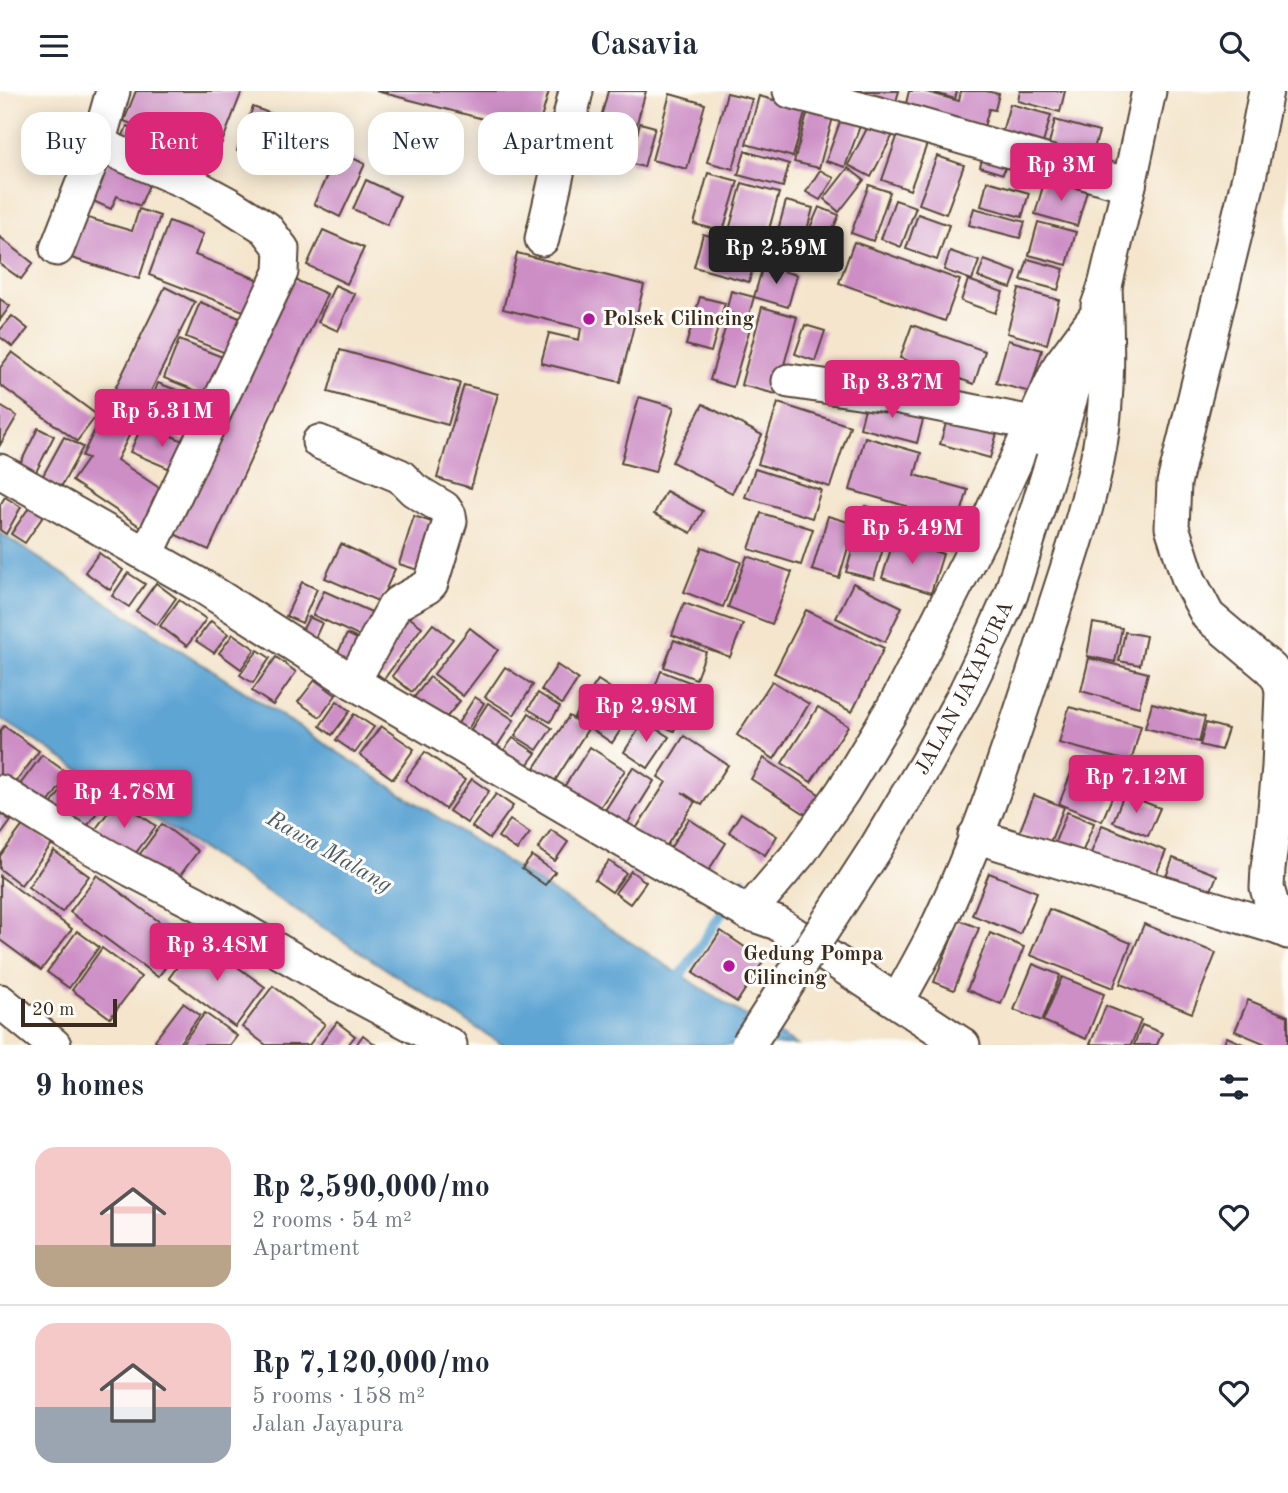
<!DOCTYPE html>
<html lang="en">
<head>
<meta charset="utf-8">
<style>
	:root { --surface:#fff; --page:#f6f6f7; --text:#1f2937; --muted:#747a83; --line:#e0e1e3; --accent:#db2777 }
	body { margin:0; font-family:"Old Standard TT",serif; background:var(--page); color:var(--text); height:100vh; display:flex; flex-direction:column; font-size:26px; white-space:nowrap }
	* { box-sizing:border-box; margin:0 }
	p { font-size:23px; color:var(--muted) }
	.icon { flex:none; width:38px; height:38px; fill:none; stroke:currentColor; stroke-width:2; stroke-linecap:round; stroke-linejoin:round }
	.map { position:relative; height:954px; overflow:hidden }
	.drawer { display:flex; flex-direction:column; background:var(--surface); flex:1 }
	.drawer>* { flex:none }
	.guide { position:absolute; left:21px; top:21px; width:700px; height:63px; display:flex; gap:14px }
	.scale { position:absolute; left:21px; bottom:18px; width:96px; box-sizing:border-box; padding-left:7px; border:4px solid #3b2a1e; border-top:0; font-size:19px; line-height:24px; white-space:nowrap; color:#3b2a1e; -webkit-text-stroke:5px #fdfcf7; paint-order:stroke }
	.price { position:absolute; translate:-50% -60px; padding:0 16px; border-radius:7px; background:var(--accent); color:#fff; font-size:23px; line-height:46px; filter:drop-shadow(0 2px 4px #0008) }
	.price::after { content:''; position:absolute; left:50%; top:42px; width:21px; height:16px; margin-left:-10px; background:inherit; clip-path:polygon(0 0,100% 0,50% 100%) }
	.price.on { background:#222; color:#fff }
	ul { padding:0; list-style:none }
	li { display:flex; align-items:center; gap:21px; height:175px; padding:0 35px }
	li+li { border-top:2px solid var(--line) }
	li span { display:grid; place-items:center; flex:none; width:196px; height:140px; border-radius:21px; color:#555 }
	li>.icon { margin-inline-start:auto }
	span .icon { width:84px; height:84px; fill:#fffc; stroke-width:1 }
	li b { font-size:30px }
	h2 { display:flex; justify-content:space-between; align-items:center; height:84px; padding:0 35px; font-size:30px }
	.chip { padding:0 24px; border-radius:21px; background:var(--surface); box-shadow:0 4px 18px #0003; font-size:24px; line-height:63px }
	.chip.on { background:var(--accent); color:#fff }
	header { display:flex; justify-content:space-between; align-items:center; height:91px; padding:0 35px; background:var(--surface); font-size:32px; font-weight:700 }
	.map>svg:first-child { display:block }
	.water { fill:#5ea5d4; stroke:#4c6879; stroke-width:2 }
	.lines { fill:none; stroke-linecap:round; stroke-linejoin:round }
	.stream { stroke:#5ea5d4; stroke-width:10 }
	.building { fill:#cd8ec6 }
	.minor-casing { stroke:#574638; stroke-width:37 }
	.minor { stroke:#fff; stroke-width:33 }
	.minor-bridge-casing { stroke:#574638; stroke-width:37; stroke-linecap:butt }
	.minor-bridge { stroke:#fff; stroke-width:33 }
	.poi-dot { fill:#b5179e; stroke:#fdfcf7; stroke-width:2.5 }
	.labels { text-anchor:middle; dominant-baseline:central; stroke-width:6; stroke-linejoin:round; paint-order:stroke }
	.poi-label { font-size:21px; font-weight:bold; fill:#3b2a1e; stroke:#fdfcf7; text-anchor:start }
	.street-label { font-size:21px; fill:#3b2a1e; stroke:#fdfcf7 }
	.water-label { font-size:23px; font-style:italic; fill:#495b67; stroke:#fdfcf7 }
</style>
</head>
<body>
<header><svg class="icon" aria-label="menu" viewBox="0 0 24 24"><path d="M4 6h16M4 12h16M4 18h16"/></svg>Casavia<svg class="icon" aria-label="search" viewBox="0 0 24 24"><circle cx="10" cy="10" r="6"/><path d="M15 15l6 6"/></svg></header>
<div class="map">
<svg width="1288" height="954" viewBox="0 0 1288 954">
	<rect width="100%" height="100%" fill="#fdfcf7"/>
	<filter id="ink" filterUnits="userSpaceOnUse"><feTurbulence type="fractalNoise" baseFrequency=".0143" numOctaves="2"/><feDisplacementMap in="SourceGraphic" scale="14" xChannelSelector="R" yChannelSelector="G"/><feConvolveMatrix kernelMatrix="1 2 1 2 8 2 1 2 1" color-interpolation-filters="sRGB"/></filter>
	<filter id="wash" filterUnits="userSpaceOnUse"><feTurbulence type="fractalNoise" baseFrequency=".00686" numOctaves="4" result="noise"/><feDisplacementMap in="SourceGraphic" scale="28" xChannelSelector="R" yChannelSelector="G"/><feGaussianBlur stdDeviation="1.57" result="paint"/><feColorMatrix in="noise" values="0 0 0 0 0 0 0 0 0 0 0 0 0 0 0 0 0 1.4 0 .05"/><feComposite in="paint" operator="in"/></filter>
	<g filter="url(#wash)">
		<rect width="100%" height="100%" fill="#f4e5cc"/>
		<!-- water -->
		<polygon class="water" points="0,442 681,884 741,922 797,954 503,954 0,627"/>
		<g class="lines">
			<!-- stream -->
			<polyline class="stream" points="681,884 743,790"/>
		</g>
		<g id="blocks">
			<!-- building -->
			<g class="building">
				<polygon points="136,0 242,0 216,67 124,30"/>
				<polygon points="376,0 549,0 537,42"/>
				<polygon points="608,0 646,0 625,74 591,64"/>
				<polygon points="841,0 899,0 893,21"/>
				<polygon points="909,0 923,0 959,10 961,0 986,0 999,3 995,19 989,18 980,50 902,29"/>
				<polygon points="936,0 957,0 955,8 936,2"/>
				<polygon points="1020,0 1065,0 1060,21 1018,10"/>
				<polygon points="727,2 752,8 733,78 707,71"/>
				<polygon points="670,3 705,13 687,78 652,69"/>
				<polygon points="759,5 806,18 793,66 746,53"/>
				<polygon points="1010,13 1051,24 1043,52 1002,41"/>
				<polygon points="253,16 304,35 287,79 237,60"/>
				<polygon points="809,16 834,23 819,77 794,71"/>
				<polygon points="845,17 864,24 845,76 826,70"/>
				<polygon points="873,26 896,38 871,86 848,74"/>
				<polygon points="1055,29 1099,41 1087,80 1045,69"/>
				<polygon points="640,32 655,36 644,76 629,72"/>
				<polygon points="127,35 211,70 202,91 118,57"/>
				<polygon points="898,43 927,53 910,99 882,89"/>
				<polygon points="985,57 1009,64 1003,83 980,76"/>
				<polygon points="338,60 365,73 340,126 314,113"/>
				<polygon points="745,60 789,73 783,96 738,84"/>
				<polygon points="937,65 964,74 946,123 919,113"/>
				<polygon points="109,68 152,87 140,115 117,105 111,118 91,109"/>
				<polygon points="848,77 864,89 839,121 824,108"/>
				<polygon points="820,79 834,87 820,109 806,101"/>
				<polygon points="708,82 738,90 723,140 694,133"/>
				<polygon points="1045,88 1087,100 1077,135 1035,123"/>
				<polygon points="366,89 400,105 387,134 353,118"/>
				<polygon points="987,90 1029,102 1022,126 981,115"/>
				<polygon points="742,92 779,102 765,153 728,143"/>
				<polygon points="869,94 890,101 873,150 851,142"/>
				<polygon points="895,109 916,116 901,156 881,148"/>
				<polygon points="786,110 813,117 797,175 770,168"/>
				<polygon points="819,116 839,124 830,146 810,137"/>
				<polygon points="974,117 1025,131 1020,147 969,134"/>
				<polygon points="139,118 160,125 139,188 65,165 78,124 132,140"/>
				<polygon points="918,123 949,134 937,169 906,158"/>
				<polygon points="169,130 203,143 195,164 272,194 259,226 149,184"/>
				<polygon points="1038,131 1076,141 1067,174 1029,164"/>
				<polygon points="323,139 364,157 347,193 307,174"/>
				<polygon points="703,143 758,159 749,191 694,176"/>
				<polygon points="0,146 33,172 21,188 0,173"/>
				<polygon points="854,151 960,189 945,230 839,192"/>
				<polygon points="950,160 979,170 972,189 944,179"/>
				<polygon points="517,162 644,194 620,291 541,272 549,242 579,249 581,237 503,218"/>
				<polygon points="1028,168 1064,178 1058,199 1021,189"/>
				<polygon points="984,169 1017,181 1011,197 978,186"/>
				<polygon points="763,175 797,184 788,216 754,206"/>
				<polygon points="291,187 327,203 209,459 174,443"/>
				<polygon points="968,189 1003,201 995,222 961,210"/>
				<polygon points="335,194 355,203 338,240 318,231"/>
				<polygon points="165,196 195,211 117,369 170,404 147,440 72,390 88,367 82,365"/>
				<polygon points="1019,198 1059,209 1047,253 1007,242"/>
				<polygon points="731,200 754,206 748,227 726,221"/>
				<polygon points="700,206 725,212 711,261 686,254"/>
				<polygon points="0,208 10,215 0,229"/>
				<polygon points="200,211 252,232 238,267 186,246"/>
				<polygon points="762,216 797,226 776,303 741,294"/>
				<polygon points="12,225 28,238 13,256 0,246 0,239"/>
				<polygon points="727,231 750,237 733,296 710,289"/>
				<polygon points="805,234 825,240 815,270 795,263"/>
				<polygon points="912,234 985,260 974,293 900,267"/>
				<polygon points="179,249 235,271 220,309 164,287"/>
				<polygon points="1008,249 1042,259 1030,301 996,292"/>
				<polygon points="340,259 460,292 448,334 328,301"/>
				<polygon points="12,261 97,324 77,350 0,294 0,277"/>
				<polygon points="158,292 213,313 201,345 146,323"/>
				<polygon points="464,294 498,303 471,397 437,387"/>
				<polygon points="868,305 925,321 917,352 860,337"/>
				<polygon points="639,306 674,316 655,381 621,372"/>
				<polygon points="778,312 850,335 830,396 758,373"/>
				<polygon points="703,313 762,344 732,402 672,371"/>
				<polygon points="0,315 17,325 0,354"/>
				<polygon points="949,322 999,335 990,367 940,353"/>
				<polygon points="143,332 194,355 182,383 130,361"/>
				<polygon points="38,337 54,345 35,383 19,375"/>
				<polygon points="64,346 83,356 60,398 41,388"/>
				<polygon points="865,346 921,362 915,384 968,399 950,459 898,444 906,415 850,399"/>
				<polygon points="755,378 821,399 812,427 745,406"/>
				<polygon points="666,400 703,420 691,442 654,423"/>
				<polygon points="5,406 21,416 6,443 0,439 0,414"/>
				<polygon points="30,415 44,424 25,452 11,443"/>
				<polygon points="865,415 893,424 874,488 846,481"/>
				<polygon points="761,422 813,438 801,474 749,458"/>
				<polygon points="414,425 446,436 431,483 399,473"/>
				<polygon points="828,425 855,433 839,487 812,479"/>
				<polygon points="894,448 943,463 931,502 882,487"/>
				<polygon points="341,453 395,478 380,511 325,487"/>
				<polygon points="702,456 741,471 723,516 684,501"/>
				<polygon points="99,462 123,479 110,499 85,481"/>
				<polygon points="747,465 792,481 772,533 728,516"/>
				<polygon points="128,482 145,493 129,516 112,505"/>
				<polygon points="302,491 317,498 302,532 286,525"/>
				<polygon points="156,492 176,507 157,534 136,520"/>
				<polygon points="853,492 902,516 885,551 836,527"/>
				<polygon points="324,500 376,523 365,548 313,524"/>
				<polygon points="179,509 206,528 187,555 160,535"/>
				<polygon points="684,512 743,533 730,566 672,544"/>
				<polygon points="806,519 884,557 852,621 774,582"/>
				<polygon points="406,524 422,536 384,588 368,576"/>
				<polygon points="309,526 322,532 311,556 297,550"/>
				<polygon points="211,530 228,543 214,562 196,550"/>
				<polygon points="1093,532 1122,537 1115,571 1087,565"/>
				<polygon points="433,533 453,548 412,601 392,585"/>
				<polygon points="470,537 498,559 463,605 434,583"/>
				<polygon points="1125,541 1146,545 1140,574 1119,570"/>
				<polygon points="233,543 255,558 241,578 219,562"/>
				<polygon points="347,543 362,550 346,583 331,576"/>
				<polygon points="674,549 706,561 696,588 664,576"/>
				<polygon points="258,559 270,567 253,592 240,584"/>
				<polygon points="276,566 296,581 273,614 252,600"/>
				<polygon points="1089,567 1148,582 1139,616 1081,600"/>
				<polygon points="557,574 578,588 562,613 541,599"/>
				<polygon points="505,576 533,594 514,624 485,606"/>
				<polygon points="661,580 692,592 674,640 643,628"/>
				<polygon points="430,586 460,610 441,633 412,609"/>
				<polygon points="315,589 336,604 320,626 298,611"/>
				<polygon points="598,589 637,614 612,652 574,626"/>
				<polygon points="772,590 809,613 774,668 737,644"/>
				<polygon points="538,602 560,616 550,631 528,618"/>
				<polygon points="475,606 484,612 463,646 453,640"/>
				<polygon points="337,610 350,620 332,644 320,635"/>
				<polygon points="488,612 514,629 491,665 464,649"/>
				<polygon points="1152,612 1205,626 1199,651 1145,637"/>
				<polygon points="818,616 848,635 811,691 782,672"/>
				<polygon points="1069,616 1141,635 1131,671 1059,652"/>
				<polygon points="529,622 552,637 537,659 515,645"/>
				<polygon points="354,623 374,636 355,662 336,649"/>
				<polygon points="569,625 588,638 549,699 529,686"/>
				<polygon points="644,630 669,646 648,677 624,661"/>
				<polygon points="1206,632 1228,638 1221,659 1200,654"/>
				<polygon points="4,635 39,660 7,703 0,698 0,640"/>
				<polygon points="381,635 414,658 393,688 360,664"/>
				<polygon points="684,645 728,674 702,714 682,701 695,711 661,763 632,744 666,691 658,686"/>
				<polygon points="513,647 536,662 525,677 502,662"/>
				<polygon points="590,656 625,679 595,724 560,702"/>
				<polygon points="425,661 465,689 445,718 405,689"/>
				<polygon points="42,664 69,683 43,719 16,699"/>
				<polygon points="764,667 822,705 808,725 751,688"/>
				<polygon points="633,676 654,690 622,741 600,727"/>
				<polygon points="1073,677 1117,695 1102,730 1059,713"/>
				<polygon points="73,684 106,709 80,745 46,720"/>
				<polygon points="472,688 489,700 467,732 449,720"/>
				<polygon points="496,703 513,715 489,748 472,736"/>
				<polygon points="1124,703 1160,717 1148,745 1113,731"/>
				<polygon points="1034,704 1064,716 1049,754 1019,742"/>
				<polygon points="118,708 156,735 129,771 92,743"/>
				<polygon points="1067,721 1094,732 1080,767 1053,756"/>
				<polygon points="0,722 11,730 0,745"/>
				<polygon points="741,722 777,745 765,764 729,741"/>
				<polygon points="689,728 726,752 701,791 664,767"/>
				<polygon points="510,729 530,742 517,759 498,746"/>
				<polygon points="24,733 52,753 21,794 0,778 0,765"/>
				<polygon points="162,733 198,760 171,797 134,771"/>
				<polygon points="1102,734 1166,760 1151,796 1088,770"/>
				<polygon points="551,739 568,751 555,770 538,758"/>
				<polygon points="54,760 89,785 62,821 28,796"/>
				<polygon points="532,765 555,781 545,794 522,778"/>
				<polygon points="1173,767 1217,784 1206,812 1163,794"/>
				<polygon points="609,770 626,782 612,801 595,789"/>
				<polygon points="631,780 646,791 630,813 615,802"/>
				<polygon points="989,782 1037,801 1020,843 972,824"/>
				<polygon points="97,784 185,850 158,886 70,821"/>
				<polygon points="0,785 72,838 41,879 0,849"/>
				<polygon points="1049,818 1131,852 1113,897 1030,864"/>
				<polygon points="959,829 979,837 954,899 934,891"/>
				<polygon points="1144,833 1216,862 1192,922 1120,893"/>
				<polygon points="77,840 99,856 69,897 47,881"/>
				<polygon points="721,840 764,869 737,911 693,882"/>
				<polygon points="990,842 1024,856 1001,913 967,899"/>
				<polygon points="198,847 265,896 235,936 169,887"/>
				<polygon points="102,857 141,886 110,927 72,899"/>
				<polygon points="1033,873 1060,884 1042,930 1014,919"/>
				<polygon points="1062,886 1104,903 1086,948 1043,930"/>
				<polygon points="273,895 325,933 309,954 266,954 242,936"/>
				<polygon points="1248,909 1288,925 1288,954 1268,954 1235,940"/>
				<polygon points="183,912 200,924 178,954 161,954 155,949"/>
				<polygon points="1106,915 1141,929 1131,954 1090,953"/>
				<polygon points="205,922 237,945 230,954 181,954"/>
				<polygon points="337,931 355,945 348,954 320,954"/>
				<polygon points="1142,934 1162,942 1157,954 1134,954"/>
				<polygon points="363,944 376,954 356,954"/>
				<polygon points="1227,946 1245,954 1223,954"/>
			</g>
		</g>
	</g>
	<g filter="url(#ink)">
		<use href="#blocks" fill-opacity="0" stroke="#574638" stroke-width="2"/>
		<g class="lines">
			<!-- minor casing -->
			<g class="minor-casing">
				<g id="minor">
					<polyline points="790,0 902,29 1129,94"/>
					<polyline points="1266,0 1250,82 1174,392 1172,436 1189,489 1208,525 1271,578 1280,590 1282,601 1279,676 1273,740 1268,777 1267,797 1279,837 1288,841"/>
					<polyline points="98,53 191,93 228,113 266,137 282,158 281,181 147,463"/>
					<polyline points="542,148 576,0"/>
					<polyline points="57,158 98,53 113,0"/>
					<polyline points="1098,215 1105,195 1129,94 1149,0"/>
					<polyline points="789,290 900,306 1032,332"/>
					<polyline points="319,351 400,385 414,399 444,417 449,424 450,430 431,492 427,496 398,512 394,516 353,591"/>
					<polyline points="1053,368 1084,260"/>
					<polyline points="0,380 205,497 353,591 624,750 748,822 777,832 963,954"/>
					<polyline points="0,701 68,743 132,779 196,812 332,891 450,954"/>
					<polyline points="975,745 1279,837"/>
					<polyline points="748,822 801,760 843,700 899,607 982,443 1060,274 1094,228"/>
					<polyline points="0,910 54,954"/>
					<path d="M898 910C909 889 922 867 933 845 981 746 1015 641 1048 537 1067 477 1089 417 1100 354 1109 302 1107 248 1105 195"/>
				</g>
			</g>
			<!-- minor -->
			<use href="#minor" class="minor"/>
			<!-- minor-bridge casing -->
			<g class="minor-bridge-casing">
				<g id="minor-bridge">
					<path id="s1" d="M748 954 874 760 927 671 964 604 992 546 1011 503 1053 368"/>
				</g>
			</g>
			<!-- minor-bridge -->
			<use href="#minor-bridge" class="minor-bridge"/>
		</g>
	</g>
	<!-- markers -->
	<g class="poi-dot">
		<circle cx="589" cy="228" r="7"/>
		<circle cx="729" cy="875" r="7"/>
	</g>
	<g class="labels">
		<!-- poi labels -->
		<g class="poi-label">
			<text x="603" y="228">Polsek Cilincing</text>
			<text x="743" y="863">Gedung Pompa<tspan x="743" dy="24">Cilincing</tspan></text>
		</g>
		<!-- street labels -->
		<g class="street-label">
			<text stroke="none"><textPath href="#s1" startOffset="418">JALAN JAYAPURA</textPath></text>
		</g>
		<!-- water labels -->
		<g class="water-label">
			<text transform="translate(329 761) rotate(30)">Rawa Malang</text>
		</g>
	</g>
</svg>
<div class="scale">20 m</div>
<b class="price" style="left:1061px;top:112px">Rp 3M</b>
<b class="price on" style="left:776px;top:195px">Rp 2.59M</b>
<b class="price" style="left:892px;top:329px">Rp 3.37M</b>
<b class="price" style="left:162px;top:358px">Rp 5.31M</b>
<b class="price" style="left:912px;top:475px">Rp 5.49M</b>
<b class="price" style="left:646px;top:653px">Rp 2.98M</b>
<b class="price" style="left:1136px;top:724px">Rp 7.12M</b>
<b class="price" style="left:124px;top:739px">Rp 4.78M</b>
<b class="price" style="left:217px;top:892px">Rp 3.48M</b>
<div class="guide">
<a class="chip">Buy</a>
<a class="chip on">Rent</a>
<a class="chip">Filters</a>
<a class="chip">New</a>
<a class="chip">Apartment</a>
</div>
</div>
<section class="drawer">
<h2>9 homes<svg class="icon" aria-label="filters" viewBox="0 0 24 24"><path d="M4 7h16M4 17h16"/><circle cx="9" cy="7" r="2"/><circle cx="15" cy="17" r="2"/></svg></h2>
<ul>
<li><span style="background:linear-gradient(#f6c9c9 70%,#b9a48a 0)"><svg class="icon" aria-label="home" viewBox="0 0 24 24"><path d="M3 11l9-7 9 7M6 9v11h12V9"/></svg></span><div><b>Rp 2,590,000/mo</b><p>2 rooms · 54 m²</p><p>Apartment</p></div><svg class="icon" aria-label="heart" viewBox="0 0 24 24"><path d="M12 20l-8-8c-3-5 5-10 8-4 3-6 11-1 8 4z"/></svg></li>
<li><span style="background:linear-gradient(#f6c9c9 60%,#9aa5b1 0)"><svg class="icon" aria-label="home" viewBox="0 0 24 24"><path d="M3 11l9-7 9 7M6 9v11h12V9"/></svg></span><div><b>Rp 7,120,000/mo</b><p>5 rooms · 158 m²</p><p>Jalan Jayapura</p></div><svg class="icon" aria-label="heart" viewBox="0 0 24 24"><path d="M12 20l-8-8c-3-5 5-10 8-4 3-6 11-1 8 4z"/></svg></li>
</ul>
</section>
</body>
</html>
